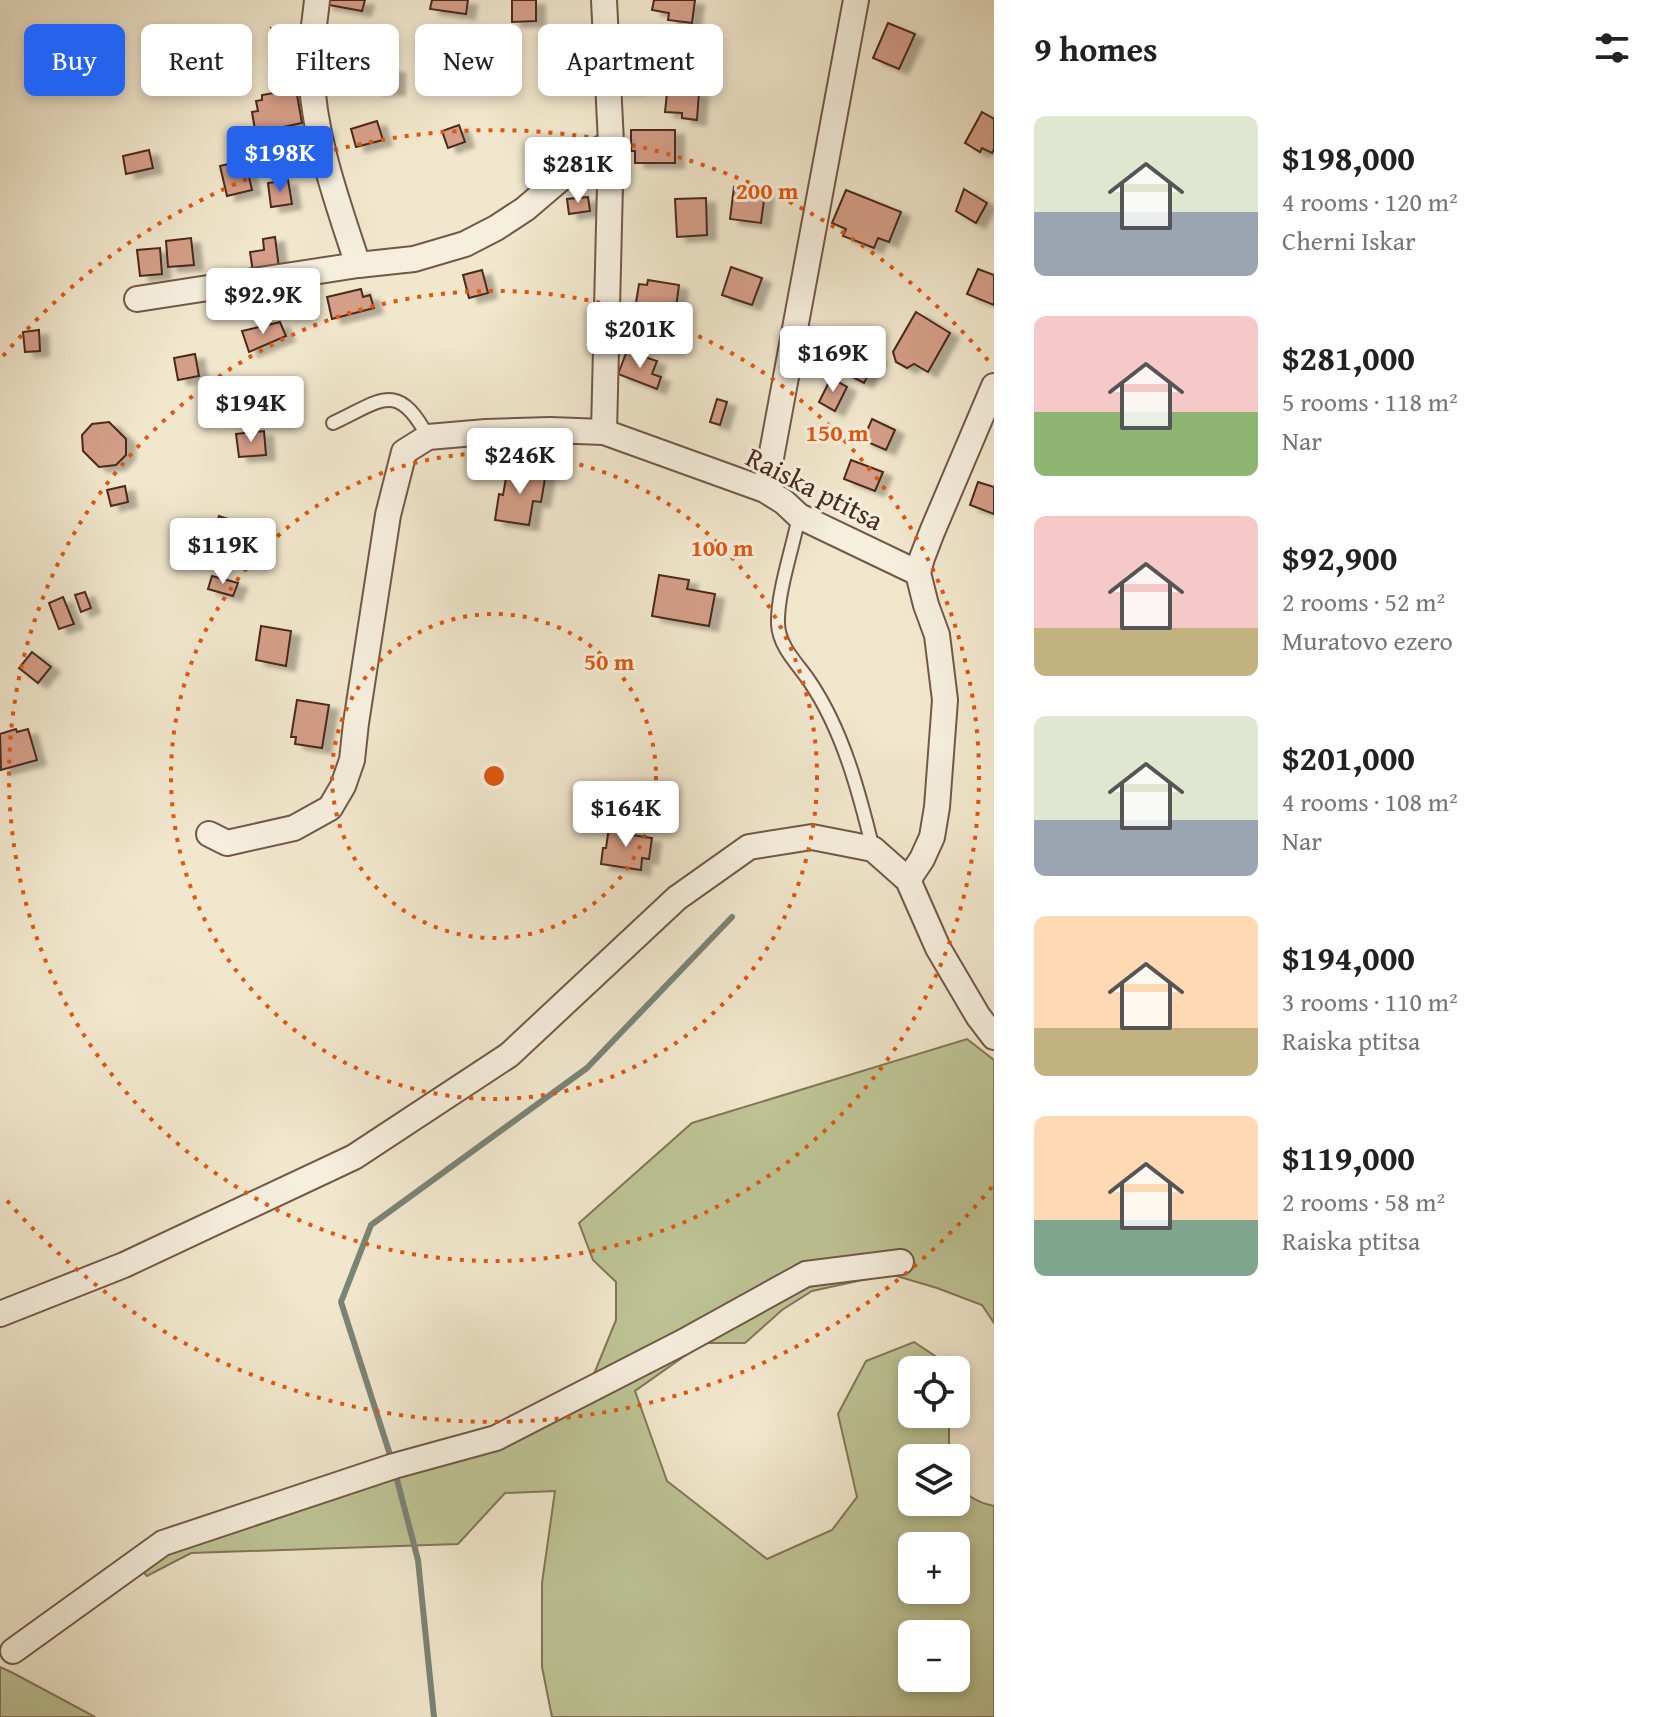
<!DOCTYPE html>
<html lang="en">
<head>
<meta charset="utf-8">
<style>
	:root { --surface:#fff; --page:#f2f2f2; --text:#222; --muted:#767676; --accent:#2563eb }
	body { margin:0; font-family:"Gentium Book Plus",serif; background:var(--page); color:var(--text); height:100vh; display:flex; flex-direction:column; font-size:30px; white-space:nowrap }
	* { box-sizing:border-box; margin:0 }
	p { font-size:26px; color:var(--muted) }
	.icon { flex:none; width:44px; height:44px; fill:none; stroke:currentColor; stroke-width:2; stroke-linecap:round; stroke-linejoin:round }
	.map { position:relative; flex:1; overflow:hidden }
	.sheet { display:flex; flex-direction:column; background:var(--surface); width:680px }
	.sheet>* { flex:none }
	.top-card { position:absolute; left:24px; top:24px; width:760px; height:72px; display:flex; gap:16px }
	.buttons { position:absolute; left:898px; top:1356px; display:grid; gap:16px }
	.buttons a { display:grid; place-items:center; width:72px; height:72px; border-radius:12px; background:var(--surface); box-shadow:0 4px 12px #0003; font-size:40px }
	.price { position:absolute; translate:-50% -68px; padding:0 18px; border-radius:8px; background:#fff; color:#222; font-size:26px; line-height:52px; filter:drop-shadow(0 2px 4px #0008) }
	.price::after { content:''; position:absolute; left:50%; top:48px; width:24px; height:18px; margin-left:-12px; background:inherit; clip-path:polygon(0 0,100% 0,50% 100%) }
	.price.current { background:var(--accent); color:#fff }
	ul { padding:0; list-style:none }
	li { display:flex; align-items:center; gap:24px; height:200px; padding:0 40px }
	li span { display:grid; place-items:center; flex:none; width:224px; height:160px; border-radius:12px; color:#555 }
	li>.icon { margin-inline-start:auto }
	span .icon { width:96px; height:96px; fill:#fffc; stroke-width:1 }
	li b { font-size:34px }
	h2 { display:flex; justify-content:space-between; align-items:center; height:96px; padding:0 40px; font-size:34px }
	.pill { padding:0 28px; border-radius:12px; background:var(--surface); box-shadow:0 4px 12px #0003; font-size:28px; line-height:72px }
	.pill.current { background:var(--accent); color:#fff }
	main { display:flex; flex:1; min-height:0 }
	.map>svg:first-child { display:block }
	.green { fill:#bdc495; stroke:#837658; stroke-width:2; fill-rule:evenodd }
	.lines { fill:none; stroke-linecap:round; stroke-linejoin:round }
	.stream { stroke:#7a8477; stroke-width:6 }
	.building { fill:#d59e88; stroke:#49291c; stroke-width:2; filter:url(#shadow) }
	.service-casing { stroke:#735848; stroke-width:16 }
	.minor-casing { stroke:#735848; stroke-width:28 }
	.service { stroke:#f6efde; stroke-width:12 }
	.minor { stroke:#f6efde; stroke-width:24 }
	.ring { fill:none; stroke:#e0570d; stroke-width:4; stroke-dasharray:4 8 }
	.labels { text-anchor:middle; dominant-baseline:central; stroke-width:6; stroke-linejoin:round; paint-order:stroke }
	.street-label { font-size:28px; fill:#49291c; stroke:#f6efde }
	.centre { fill:#e0570d; stroke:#f6efde; stroke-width:4 }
	.ring-label { font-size:24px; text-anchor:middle; font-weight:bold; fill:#e0570d; stroke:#f6efde; stroke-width:6; stroke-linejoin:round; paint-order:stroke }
</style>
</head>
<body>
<main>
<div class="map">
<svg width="994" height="1717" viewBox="0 0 994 1717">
	<defs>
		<filter id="shadow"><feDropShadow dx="9" dy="5" stdDeviation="2" flood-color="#0004"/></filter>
	</defs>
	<rect width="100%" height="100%" fill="#f1e7cd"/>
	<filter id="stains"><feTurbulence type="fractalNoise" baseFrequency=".0025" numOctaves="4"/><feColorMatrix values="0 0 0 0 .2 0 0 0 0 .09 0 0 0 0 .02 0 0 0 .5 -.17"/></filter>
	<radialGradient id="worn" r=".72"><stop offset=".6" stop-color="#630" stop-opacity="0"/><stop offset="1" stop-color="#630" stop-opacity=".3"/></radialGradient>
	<!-- green -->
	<g class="green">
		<path d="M967 1039 994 1060V1323L982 1305 937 1288 890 1274 812 1291 782 1310 745 1343H703L635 1391 667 1481 767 1559 832 1530 857 1497 838 1414 866 1361 914 1342 935 1356 942 1370H912V1414H949V1458H912V1502H956V1479C961 1494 979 1503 994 1506V1717H552L542 1667V1583L555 1491 505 1493 458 1544 191 1553 147 1576 138 1567 182 1537 542 1409 594 1374 616 1320V1282L593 1260 579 1223 692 1123ZM912 1546H956V1590H912ZM912 1634H956V1678H912Z"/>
		<polygon points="0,1667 13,1673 95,1717 0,1717"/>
	</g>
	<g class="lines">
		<!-- stream -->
		<g class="stream">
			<polyline points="392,1461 341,1302 371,1225 587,1068 732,917"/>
			<polyline points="395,1472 418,1560 434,1717"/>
		</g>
	</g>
	<!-- building -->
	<g class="building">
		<polygon points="325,0 365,0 362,11 324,4"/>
		<polygon points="432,0 468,0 466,14 430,9"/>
		<polygon points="512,0 536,0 536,21 512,22"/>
		<polygon points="654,0 695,0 692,23 668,20 669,13 652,10"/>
		<polygon points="888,23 915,34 899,69 873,58"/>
		<polygon points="271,28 292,29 290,59 269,57"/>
		<polygon points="450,40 473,41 472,53 450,52"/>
		<polygon points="614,60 635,60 634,89 614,89"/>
		<polygon points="374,67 396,68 396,90 374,90"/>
		<polygon points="669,74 686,75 686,78 690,79 689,91 699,92 697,120 682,118 682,113 665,112"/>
		<polygon points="296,89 302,123 269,130 268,128 255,130 252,112 258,111 256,101 262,100 262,95"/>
		<polygon points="982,112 994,119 994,149 992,153 982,148 980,152 965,143"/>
		<polygon points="377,121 383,140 356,147 351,129"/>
		<polygon points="459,125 465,142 448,148 442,131"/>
		<polygon points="631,130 675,130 675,163 635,163 635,151 631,151"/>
		<polygon points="149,150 153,168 126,174 123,156"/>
		<polygon points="245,160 252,190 227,196 220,166"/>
		<polygon points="288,180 292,204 271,207 268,183"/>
		<polygon points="734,187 765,192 761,223 730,219"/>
		<polygon points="964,189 987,203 976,223 956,211"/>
		<polygon points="846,190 901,212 889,242 878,238 874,248 843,236 846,229 832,223"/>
		<polygon points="588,197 590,211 569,214 567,199"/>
		<polygon points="706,198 707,235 677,237 675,199"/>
		<polygon points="275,237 279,268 253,272 250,252 264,250 263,239"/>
		<polygon points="191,238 194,265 168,267 166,241"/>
		<polygon points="160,248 162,274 140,276 137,250"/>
		<polygon points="731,267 762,278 752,305 722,295"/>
		<polygon points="978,269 994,275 994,305 967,294"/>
		<polygon points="482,270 488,293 469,298 463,275"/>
		<polygon points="648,280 679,285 675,315 635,309 639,284 647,285"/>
		<polygon points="361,289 363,297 370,295 374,308 332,319 327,297"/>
		<polygon points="916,312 950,333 928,372 914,364 907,368 896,362 893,352"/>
		<polygon points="280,322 286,336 249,352 242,331"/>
		<polygon points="39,330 40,351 25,352 23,332"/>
		<polygon points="851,344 877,358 864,383 837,369"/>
		<polygon points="627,351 657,361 652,374 661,377 657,389 618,374"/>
		<polygon points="195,354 199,376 178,380 174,358"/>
		<polygon points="831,378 847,387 835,411 819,402"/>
		<polygon points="717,399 727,402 720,425 710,422"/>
		<polygon points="872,419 895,430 886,450 863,440"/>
		<polygon points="109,422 126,439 126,455 116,465 99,467 83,451 82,435 92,424"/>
		<polygon points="264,431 266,455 239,457 236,434"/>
		<polygon points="851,460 883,472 875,491 844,479"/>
		<polygon points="508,467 546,473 541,502 533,501 529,525 495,520 499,494 503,495"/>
		<polygon points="978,482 994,487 994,514 970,505"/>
		<polygon points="125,486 128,502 111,506 107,490"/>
		<polygon points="219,516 240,523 231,547 211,540"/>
		<polygon points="659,575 689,580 687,589 715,594 709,626 652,616"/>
		<polygon points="212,576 238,583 233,596 208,589"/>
		<polygon points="85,592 91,608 81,612 75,595"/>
		<polygon points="63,597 74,624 59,629 49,603"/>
		<polygon points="261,626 291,631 286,666 256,660"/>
		<polygon points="32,652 51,667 38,683 19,668"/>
		<polygon points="297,700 329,705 322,748 295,744 296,737 291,737"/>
		<polygon points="16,729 17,732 28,729 37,760 1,770 0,734"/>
		<polygon points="609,827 631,830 631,835 652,838 649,859 642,858 641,870 601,864 603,848 606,848"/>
	</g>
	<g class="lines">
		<!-- service casing -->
		<g class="service-casing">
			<g id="service">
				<path d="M333 423C381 401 397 379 428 437"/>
				<path d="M799 516C793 547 777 593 778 624 779 647 798 664 810 682 843 731 859 792 873 849"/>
			</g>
		</g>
		<!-- minor casing -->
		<g class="minor-casing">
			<g id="minor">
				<path d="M317 0C315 22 310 46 311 68 313 136 337 201 358 265"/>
				<polyline points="137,299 358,265 414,259 465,244 496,228 525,209 586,157 611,143"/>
				<polyline points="604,432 611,143 604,0"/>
				<polyline points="765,490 856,0"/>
				<polyline points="209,834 227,843 294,828 330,808 343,786 352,760 356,723 388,515 404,452 428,437 486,432 550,430 604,432 765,490 784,502 799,516 918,573"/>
				<polyline points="908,880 922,859 932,837 937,807 945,700 937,635 926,605 918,573 922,558 932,532 994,386"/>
				<polyline points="0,1314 124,1265 354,1157 509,1055 677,898 749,847 812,837 873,849 908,880 938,948 978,1016 994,1037"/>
				<polyline points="13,1651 163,1543 394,1466 496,1438 683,1342 806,1274 901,1262"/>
			</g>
		</g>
		<!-- service -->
		<use href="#service" class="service"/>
		<!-- minor -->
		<use href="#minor" class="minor"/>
	</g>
	<!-- distance rings -->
	<g class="ring">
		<circle cx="494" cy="776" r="162"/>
		<circle cx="494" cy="776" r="323"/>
		<circle cx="494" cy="776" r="485"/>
		<path d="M992 1187A646 646 0 0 1 3 1196M3 356A646 646 0 0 1 992 365"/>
	</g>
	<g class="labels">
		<!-- street labels -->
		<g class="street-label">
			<text transform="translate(815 488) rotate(27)">Raiska ptitsa</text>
		</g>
	</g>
	<circle cx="494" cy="776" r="12" class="centre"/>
	<g class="ring-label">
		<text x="767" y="199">200 m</text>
		<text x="837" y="441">150 m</text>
		<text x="722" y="556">100 m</text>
		<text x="609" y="670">50 m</text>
	</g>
	<rect width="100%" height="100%" filter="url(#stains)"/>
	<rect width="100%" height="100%" fill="url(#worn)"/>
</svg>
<div class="buttons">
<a><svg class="icon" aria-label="locate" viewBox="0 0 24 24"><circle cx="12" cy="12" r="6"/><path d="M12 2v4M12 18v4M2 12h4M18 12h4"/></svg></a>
<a><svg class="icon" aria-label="layers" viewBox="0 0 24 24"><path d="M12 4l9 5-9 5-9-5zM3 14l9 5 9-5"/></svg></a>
<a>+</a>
<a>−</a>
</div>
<b class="price current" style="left:280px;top:194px">$198K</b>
<b class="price" style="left:578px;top:205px">$281K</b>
<b class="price" style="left:263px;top:336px">$92.9K</b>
<b class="price" style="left:640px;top:370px">$201K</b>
<b class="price" style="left:833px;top:394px">$169K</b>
<b class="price" style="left:251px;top:444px">$194K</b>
<b class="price" style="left:520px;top:496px">$246K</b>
<b class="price" style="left:223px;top:586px">$119K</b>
<b class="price" style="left:626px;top:849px">$164K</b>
<div class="top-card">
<a class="pill current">Buy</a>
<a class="pill">Rent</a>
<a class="pill">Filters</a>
<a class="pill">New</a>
<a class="pill">Apartment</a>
</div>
</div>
<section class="sheet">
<h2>9 homes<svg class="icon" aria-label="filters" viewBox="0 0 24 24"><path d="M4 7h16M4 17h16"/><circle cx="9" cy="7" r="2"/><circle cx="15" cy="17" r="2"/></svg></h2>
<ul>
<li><span style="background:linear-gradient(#dfe7d0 60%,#9aa5b1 0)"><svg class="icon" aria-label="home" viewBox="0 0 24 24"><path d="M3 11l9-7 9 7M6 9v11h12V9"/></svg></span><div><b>$198,000</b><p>4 rooms · 120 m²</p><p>Cherni Iskar</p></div></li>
<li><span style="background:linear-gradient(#f6c9c9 60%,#8fb573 0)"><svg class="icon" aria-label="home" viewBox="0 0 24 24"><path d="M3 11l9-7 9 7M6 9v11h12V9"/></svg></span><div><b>$281,000</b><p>5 rooms · 118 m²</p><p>Nar</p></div></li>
<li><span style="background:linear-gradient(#f6c9c9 70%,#c2b280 0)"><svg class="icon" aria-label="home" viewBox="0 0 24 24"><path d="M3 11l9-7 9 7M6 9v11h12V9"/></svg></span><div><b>$92,900</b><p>2 rooms · 52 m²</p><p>Muratovo ezero</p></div></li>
<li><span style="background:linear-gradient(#dfe7d0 65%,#9aa5b1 0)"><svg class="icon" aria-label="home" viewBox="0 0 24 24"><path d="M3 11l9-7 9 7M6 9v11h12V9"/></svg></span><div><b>$201,000</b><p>4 rooms · 108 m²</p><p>Nar</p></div></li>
<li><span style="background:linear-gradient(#ffd9b3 70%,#c2b280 0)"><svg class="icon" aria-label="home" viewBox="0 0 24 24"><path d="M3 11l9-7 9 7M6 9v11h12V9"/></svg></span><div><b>$194,000</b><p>3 rooms · 110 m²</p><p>Raiska ptitsa</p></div></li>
<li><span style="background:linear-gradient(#ffd9b3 65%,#7fa58c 0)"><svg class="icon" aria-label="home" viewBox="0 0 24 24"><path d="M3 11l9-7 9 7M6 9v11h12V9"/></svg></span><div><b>$119,000</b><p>2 rooms · 58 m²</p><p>Raiska ptitsa</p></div></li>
</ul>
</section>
</main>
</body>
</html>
